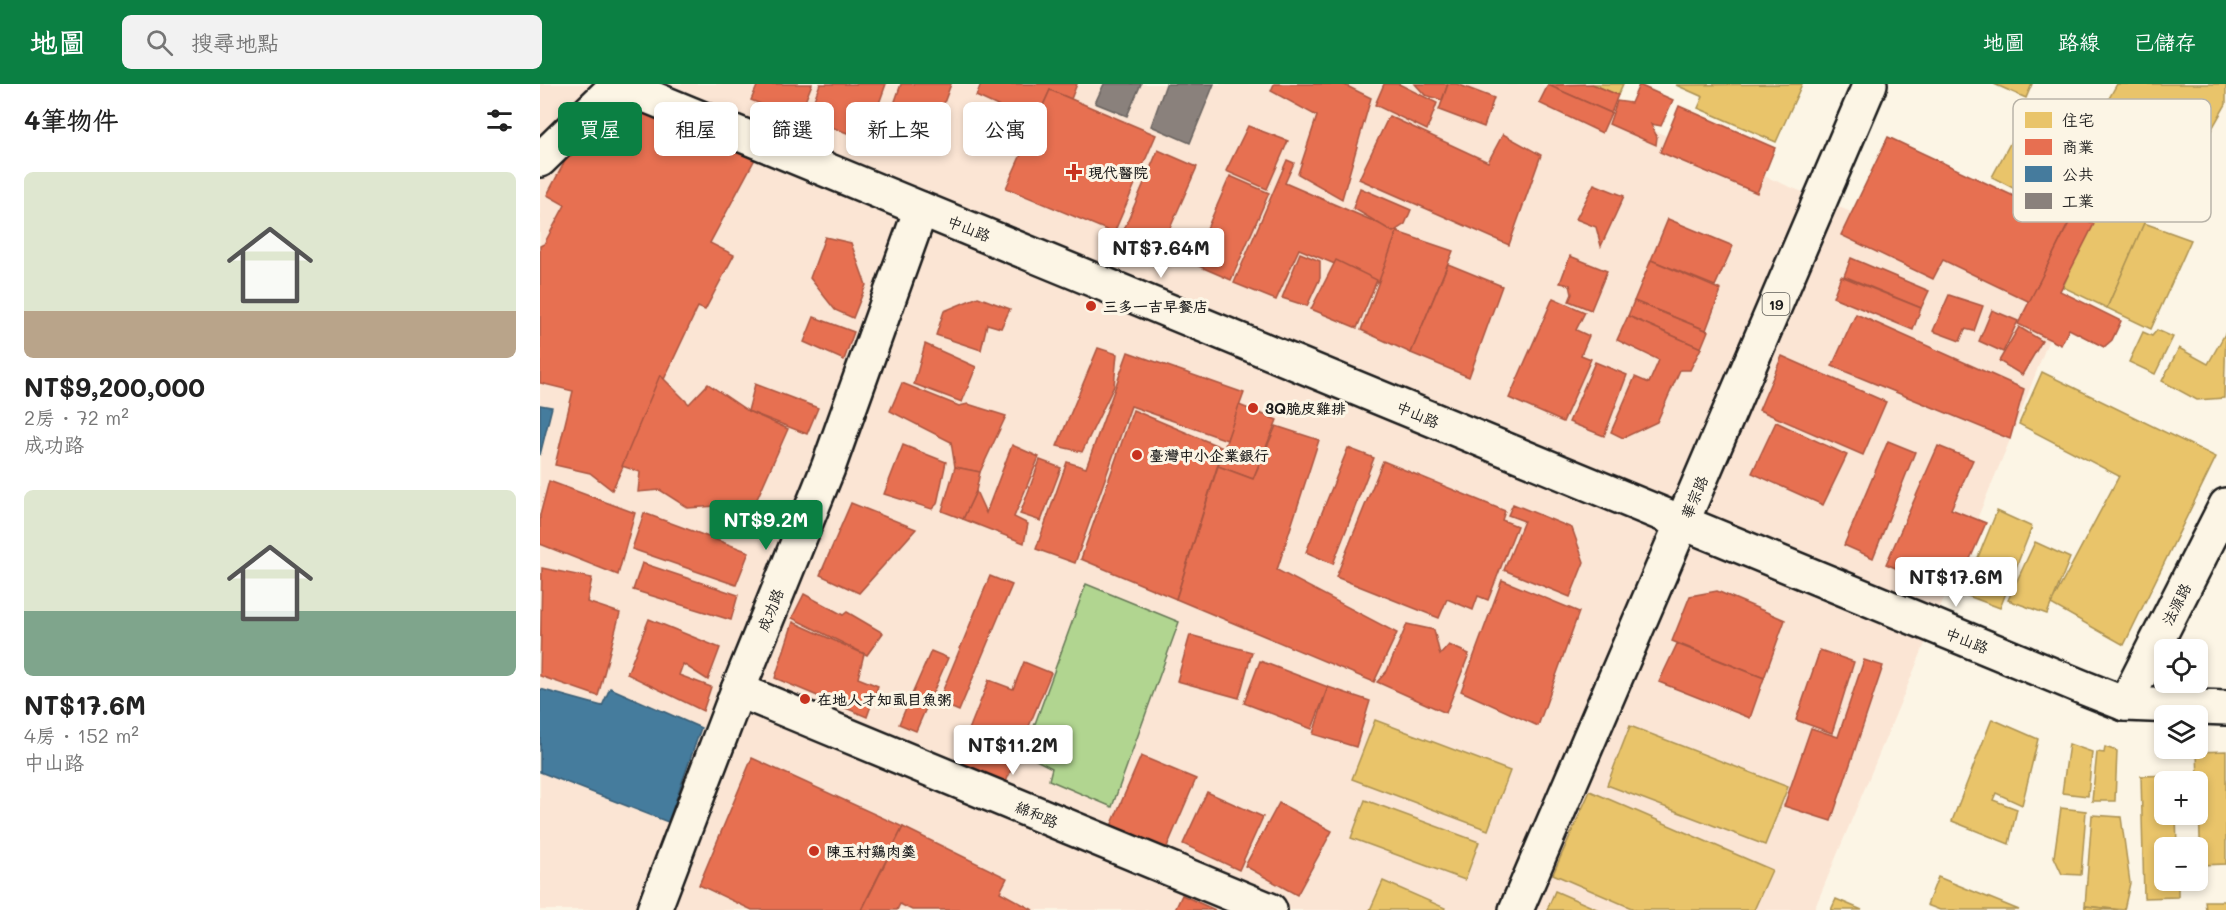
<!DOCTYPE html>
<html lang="zh-TW">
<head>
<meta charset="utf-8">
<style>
	:root { --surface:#fff; --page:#f2f2f2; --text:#222; --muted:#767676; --accent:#0b8043 }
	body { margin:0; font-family:Mali,"LXGW WenKai TC",sans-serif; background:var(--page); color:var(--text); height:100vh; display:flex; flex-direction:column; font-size:22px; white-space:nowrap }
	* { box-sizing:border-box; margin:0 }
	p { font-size:20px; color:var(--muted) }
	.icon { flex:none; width:33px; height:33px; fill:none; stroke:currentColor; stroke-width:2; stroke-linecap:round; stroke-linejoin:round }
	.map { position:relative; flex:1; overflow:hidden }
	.panel { display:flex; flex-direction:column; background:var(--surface); width:540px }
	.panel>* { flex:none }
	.top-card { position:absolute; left:18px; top:18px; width:570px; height:54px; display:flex; gap:12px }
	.buttons { position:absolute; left:1614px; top:555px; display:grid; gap:12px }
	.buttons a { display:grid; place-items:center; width:54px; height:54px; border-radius:9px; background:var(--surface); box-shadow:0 3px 9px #0003; font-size:30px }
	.price { position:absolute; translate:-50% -51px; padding:0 14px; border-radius:6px; background:#fff; color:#222; font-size:20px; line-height:39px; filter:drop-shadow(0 2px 3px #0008) }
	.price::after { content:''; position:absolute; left:50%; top:36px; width:18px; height:14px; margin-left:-9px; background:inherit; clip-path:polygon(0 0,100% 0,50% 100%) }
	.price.selected { background:var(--accent); color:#fff }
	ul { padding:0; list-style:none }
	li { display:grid; align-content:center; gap:12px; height:318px; padding:0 24px }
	li span { display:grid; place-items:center; height:186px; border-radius:9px; color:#555 }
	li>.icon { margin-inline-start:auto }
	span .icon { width:108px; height:108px; fill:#fffc; stroke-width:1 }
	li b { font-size:26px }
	h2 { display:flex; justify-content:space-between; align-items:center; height:72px; padding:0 24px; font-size:26px }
	.chip { padding:0 21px; border-radius:9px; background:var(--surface); box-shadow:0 3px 9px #0003; font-size:21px; line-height:54px }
	.chip.selected { background:var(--accent); color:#fff }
	header { display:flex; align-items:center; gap:36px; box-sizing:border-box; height:84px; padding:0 30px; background:var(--accent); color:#fff }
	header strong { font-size:28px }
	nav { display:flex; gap:33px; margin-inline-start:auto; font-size:21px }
	.search { width:420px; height:54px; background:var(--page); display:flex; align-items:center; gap:15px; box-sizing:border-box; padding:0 21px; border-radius:9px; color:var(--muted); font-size:22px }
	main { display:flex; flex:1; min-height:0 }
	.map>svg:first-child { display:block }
	.built { fill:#fbe5d4 }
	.green { fill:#b1d590; stroke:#667856; stroke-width:1.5 }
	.homes { fill:#e9c46a; stroke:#ac9253; stroke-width:1.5 }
	.shops { fill:#e76f51; stroke:#aa5641; stroke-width:1.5 }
	.public { fill:#457b9d; stroke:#395e76; stroke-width:1.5 }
	.industry { fill:#8a817c; stroke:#69635f; stroke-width:1.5 }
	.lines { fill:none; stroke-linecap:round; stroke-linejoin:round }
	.minor-casing { stroke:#1c1c1c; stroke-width:38 }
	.major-casing { stroke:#1c1c1c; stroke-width:38 }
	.minor { stroke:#fcf5e5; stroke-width:33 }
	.major { stroke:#fcf5e5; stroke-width:33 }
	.poi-dot { fill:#c8321e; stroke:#fcf5e5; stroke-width:2 }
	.labels { text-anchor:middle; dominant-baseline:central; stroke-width:6; stroke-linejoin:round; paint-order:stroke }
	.shield { fill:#fcf5e5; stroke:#5f5d58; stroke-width:1.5 }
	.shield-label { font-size:14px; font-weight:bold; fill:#1c1c1c }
	.poi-label { font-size:15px; font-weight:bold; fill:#1c1c1c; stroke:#fcf5e5; text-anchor:start }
	.street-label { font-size:15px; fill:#1c1c1c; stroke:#fcf5e5 }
	.key { fill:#fcf5e5; stroke:#b9b4a9; stroke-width:1.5 }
	.key-label { font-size:16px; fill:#1c1c1c }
</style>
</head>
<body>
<header>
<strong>地圖</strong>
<div class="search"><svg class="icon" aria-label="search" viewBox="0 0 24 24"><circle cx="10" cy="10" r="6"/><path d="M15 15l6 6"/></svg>搜尋地點</div>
<nav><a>地圖</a><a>路線</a><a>已儲存</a></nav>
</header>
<main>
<section class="panel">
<h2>4筆物件<svg class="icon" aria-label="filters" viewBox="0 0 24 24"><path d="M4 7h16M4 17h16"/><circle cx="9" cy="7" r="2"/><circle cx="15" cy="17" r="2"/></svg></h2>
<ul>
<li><span style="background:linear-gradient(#dfe7d0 75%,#b9a48a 0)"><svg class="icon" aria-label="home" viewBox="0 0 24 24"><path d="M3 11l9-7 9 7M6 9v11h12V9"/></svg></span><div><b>NT$9,200,000</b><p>2房 · 72 m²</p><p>成功路</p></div></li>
<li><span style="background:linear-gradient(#dfe7d0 65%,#7fa58c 0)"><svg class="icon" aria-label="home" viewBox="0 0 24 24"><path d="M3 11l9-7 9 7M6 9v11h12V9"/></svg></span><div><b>NT$17.6M</b><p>4房 · 152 m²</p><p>中山路</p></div></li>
</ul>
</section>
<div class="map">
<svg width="1686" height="826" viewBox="0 0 1686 826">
	<rect width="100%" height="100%" fill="#fcf5e5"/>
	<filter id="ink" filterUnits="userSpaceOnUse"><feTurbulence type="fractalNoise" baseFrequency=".0167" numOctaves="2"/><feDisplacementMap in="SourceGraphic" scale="12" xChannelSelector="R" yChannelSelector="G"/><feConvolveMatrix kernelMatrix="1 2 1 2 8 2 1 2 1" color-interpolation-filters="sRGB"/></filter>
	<g filter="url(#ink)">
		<!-- built -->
		<polygon class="built" points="0,0 1001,0 1524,216 1472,351 1274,826 0,826"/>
		<!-- green -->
		<polygon class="green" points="546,500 639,538 572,723 509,696 512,684 484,670"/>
		<!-- homes -->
		<g class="homes">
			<polygon points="1052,0 1083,0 1078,11"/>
			<polygon points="1262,0 1236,58 1158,24 1163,13 1136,1"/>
			<polygon points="1454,0 1492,0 1486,14"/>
			<polygon points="1577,0 1686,0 1686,20 1653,78 1562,27"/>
			<polygon points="1474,52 1562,91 1545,133 1520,129 1452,93"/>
			<polygon points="1561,109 1607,133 1567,224 1523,203 1550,141 1548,133"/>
			<polygon points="1604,139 1651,156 1611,245 1567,224"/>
			<polygon points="1617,246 1633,253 1615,290 1589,278 1603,248 1612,252"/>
			<polygon points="1686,248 1684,314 1657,316 1622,297 1639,264 1668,280"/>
			<polygon points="1502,288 1676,373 1584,561 1511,520 1579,392 1479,340"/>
			<polygon points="1457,427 1492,443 1460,524 1423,510"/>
			<polygon points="1495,458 1530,474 1507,530 1468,516"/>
			<polygon points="1452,635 1498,655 1482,721 1456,709 1453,716 1477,725 1469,760 1412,737"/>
			<polygon points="835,636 970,687 948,746 812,695"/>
			<polygon points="1090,642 1248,703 1225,761 1067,701"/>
			<polygon points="1529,660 1552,668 1548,712 1522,709"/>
			<polygon points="1565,663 1577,667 1575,717 1552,717 1557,668 1564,669"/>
			<polygon points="1686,667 1686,780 1661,781 1657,668"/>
			<polygon points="1635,691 1635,698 1624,698 1624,730 1636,730 1637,764 1624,764 1624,796 1638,796 1638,813 1604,814 1601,692"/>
			<polygon points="1050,707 1232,786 1214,826 1096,826 1013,790"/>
			<polygon points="825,716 939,758 925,796 811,754"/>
			<polygon points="1521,724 1546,727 1541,791 1522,790 1514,773"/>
			<polygon points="1552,731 1581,733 1590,799 1584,826 1545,822"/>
			<polygon points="1398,793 1479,826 1400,826 1387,821"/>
			<polygon points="843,797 905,824 904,826 830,826"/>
			<polygon points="1015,807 1059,826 1007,826"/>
			<polygon points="1296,815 1322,826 1291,826"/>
			<polygon points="1665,817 1686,817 1686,826 1666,826"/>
			<polygon points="1545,822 1578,826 1545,826"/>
		</g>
		<!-- shops -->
		<g class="shops">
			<polygon points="66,0 216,73 170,159 194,171 165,226 158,223 72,406 50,389 15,381 33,307 0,299 0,162 4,160 25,121 7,111"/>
			<polygon points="218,0 272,0 258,35 211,16"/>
			<polygon points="280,0 346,0 326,56 267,34"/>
			<polygon points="361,0 411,0 388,62 345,46"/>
			<polygon points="441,0 537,0 531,15 510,6 495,39 436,12"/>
			<polygon points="734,0 803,0 831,14 802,115 758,90 777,32 731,7"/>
			<polygon points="844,0 859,0 897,19 887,46 835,21"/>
			<polygon points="875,0 908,0 902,16 885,11"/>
			<polygon points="908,0 917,0 954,14 944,43 899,26"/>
			<polygon points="1052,0 1078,11 1071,29 1008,1"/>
			<polygon points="1008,1 1071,29 1062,49 999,19"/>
			<polygon points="1099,1 1133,16 1121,42 1111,40 1117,53 1116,61 1069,40 1077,17 1091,19"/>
			<polygon points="510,6 616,51 574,149 466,104"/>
			<polygon points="1139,22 1235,64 1217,109 1120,68"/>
			<polygon points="849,32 948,78 963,50 1001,71 969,161 819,95"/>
			<polygon points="708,42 748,57 727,105 686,87"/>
			<polygon points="1348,53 1529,138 1490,218 1403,176 1393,195 1301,151"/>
			<polygon points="618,66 657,83 623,160 601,173 577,162"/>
			<polygon points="747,76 754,79 745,99 861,149 840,199 759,165 736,216 694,199"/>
			<polygon points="690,92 729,109 691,196 652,179"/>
			<polygon points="1054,100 1084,112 1061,162 1056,143 1036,135"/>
			<polygon points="820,104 871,126 865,140 853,148 813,124"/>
			<polygon points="1534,129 1554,140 1520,207 1581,237 1572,256 1564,263 1529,245 1521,261 1478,240"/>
			<polygon points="1128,135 1193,162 1175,202 1111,176"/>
			<polygon points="857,148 913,167 871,269 821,246"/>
			<polygon points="285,153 311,159 326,201 313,234 295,226 270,194"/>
			<polygon points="760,169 780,177 780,194 767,222 742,214"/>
			<polygon points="1030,172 1067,187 1051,226 1029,217 1032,210 1030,201 1020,199"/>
			<polygon points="1311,174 1389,207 1381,224 1304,192"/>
			<polygon points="796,176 837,196 817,244 771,225"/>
			<polygon points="1111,176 1181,206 1166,246 1094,217"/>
			<polygon points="908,180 962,202 929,293 871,269"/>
			<polygon points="1301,192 1381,224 1373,246 1293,213"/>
			<polygon points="1409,211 1443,222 1434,247 1425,245 1420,257 1393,247"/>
			<polygon points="438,213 470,225 461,244 447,240 441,266 396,251 404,227"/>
			<polygon points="1013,214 1045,228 1036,246 1049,252 1041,271 1051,275 1023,338 969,314"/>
			<polygon points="1094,217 1168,247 1161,264 1088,232"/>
			<polygon points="1452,226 1478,237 1463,268 1439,257"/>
			<polygon points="1316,230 1484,305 1470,355 1292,282"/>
			<polygon points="1088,232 1161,264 1150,286 1140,286 1117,338 1083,354 1071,348 1095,293 1109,299 1119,276 1077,256"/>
			<polygon points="274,233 314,248 304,276 264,258"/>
			<polygon points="1479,243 1502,257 1482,291 1459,277"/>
			<polygon points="385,260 436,283 422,318 374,300"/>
			<polygon points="558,264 577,270 574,302 542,368 517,362"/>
			<polygon points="588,268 704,309 687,356 591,322 535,479 496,465 527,378 546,384"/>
			<polygon points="1242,272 1346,318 1323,371 1219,326"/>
			<polygon points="1055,278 1087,291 1064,352 1029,338"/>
			<polygon points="120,291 149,320 168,300 208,327 248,345 205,442 177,422 148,424 120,406 98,408 100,388 82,382"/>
			<polygon points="362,299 419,322 428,320 466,332 440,388 415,383 411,358 350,327"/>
			<polygon points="215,300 278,324 267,350 208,327"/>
			<polygon points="699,321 737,336 713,395 678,382"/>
			<polygon points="593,326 683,364 636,515 541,475"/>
			<polygon points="1236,338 1307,371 1283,421 1212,389"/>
			<polygon points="736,342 779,356 737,486 857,549 834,598 636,515 678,382 713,395"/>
			<polygon points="1348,357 1375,368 1333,474 1304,461"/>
			<polygon points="363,361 406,378 397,420 392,425 344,410"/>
			<polygon points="472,361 499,373 474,433 488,440 484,459 423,435 436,407 446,429"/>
			<polygon points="1398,362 1433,376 1411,425 1446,439 1415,509 1346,480"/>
			<polygon points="808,364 834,374 793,480 766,468"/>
			<polygon points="500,376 521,384 501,437 480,430"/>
			<polygon points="843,377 965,427 962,436 977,442 948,516 938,512 933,526 907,515 899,534 796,493"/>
			<polygon points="415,383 440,388 436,407 423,435 402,427"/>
			<polygon points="9,397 95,429 78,491 0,460 0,431"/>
			<polygon points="311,419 376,445 319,509 280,491"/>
			<polygon points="973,420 1032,444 1044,478 1030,513 964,486 984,437 968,431"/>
			<polygon points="104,429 209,468 196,501 92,465"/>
			<polygon points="102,479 198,511 191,536 93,506"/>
			<polygon points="2,484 52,494 47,518 80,529 58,612 0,592"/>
			<polygon points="450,492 472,501 419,627 398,618"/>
			<polygon points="962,496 1039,528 998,642 921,607"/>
			<polygon points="1177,507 1245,536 1224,594 1132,557 1150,512"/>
			<polygon points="264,510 303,531 307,528 343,549 327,571 252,534"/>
			<polygon points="109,535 180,564 168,596 143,580 139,591 171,603 163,627 87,590"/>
			<polygon points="253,538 324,570 318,594 338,602 327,633 235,594"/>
			<polygon points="867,540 894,546 900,571 909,561 929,570 906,629 837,598 847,587"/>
			<polygon points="650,551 712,568 699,614 637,597"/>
			<polygon points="1137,560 1224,594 1210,634 1119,598"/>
			<polygon points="1280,566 1314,578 1292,649 1256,636"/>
			<polygon points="391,567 408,574 376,647 359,640"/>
			<polygon points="1324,576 1343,582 1291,737 1244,722 1271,644 1298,653"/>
			<polygon points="720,577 788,603 772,645 704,619"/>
			<polygon points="484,578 511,589 466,698 416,678 449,596 473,605"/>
			<polygon points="788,603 830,617 816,663 773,650"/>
			<polygon points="601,672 656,695 626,765 571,742"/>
			<polygon points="212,674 363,743 321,826 212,826 159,801"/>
			<polygon points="667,708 723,733 699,786 643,760"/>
			<polygon points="739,719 792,747 757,811 705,782"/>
			<polygon points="363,743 467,794 460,808 493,826 372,826 360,820 357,826 322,826"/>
			<polygon points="642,811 675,826 635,826"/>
		</g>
		<!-- public -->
		<g class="public">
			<polygon points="0,321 12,323 0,371"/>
			<polygon points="70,604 161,644 128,738 0,688 0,605 62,622"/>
		</g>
		<!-- industry -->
		<g class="industry">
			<polygon points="564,0 601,0 587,32 555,19"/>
			<polygon points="626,0 674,0 650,59 611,42"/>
		</g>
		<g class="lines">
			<!-- minor casing -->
			<g class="minor-casing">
				<g id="minor">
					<polyline points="198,606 730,826"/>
					<polyline points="1585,620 1686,421"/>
					<polyline points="114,826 198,606 288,384 381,125"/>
				</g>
			</g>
			<!-- major casing -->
			<g class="major-casing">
				<g id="major">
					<polyline points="78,0 1542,603 1585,620 1686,624"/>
					<polyline points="0,76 78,0"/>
					<polyline points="976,826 1330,0"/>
				</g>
			</g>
			<!-- minor -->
			<use href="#minor" class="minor"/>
			<!-- major -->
			<use href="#major" class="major"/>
		</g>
	</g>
	<!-- markers -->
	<g class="poi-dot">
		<path d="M531 79h6v6h6v6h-6v6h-6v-6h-6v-6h6z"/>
		<circle cx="551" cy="222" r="6"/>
		<circle cx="713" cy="324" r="6"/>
		<circle cx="597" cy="371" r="6"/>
		<circle cx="265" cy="615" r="6"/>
		<circle cx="274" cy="767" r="6"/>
	</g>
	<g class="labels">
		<!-- shield labels -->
		<rect class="shield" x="1222.5" y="209" width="27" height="22" rx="4.5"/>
		<g class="shield-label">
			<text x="1236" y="220">19</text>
		</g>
		<!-- poi labels -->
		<g class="poi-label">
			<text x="548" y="88">現代醫院</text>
			<text x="563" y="222">三多一吉早餐店</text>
			<text x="725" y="324">3Q脆皮雞排</text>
			<text x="609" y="371">臺灣中小企業銀行</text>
			<text x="277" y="615">在地人才知虱目魚粥</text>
			<text x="286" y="767">陳玉村鷄肉羮</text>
		</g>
		<!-- street labels -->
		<g class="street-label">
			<text transform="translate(429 144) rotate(22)">中山路</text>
			<text transform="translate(878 330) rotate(23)">中山路</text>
			<text transform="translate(1154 413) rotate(-67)">華宗路</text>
			<text transform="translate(1636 520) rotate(-63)">法源路</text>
			<text transform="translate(230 526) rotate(-68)">成功路</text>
			<text transform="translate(1427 556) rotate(22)">中山路</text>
			<text transform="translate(497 730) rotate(23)">綿和路</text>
		</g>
	</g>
	<!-- legend -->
	<rect x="1473" y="15" width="198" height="123" rx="9" class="key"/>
	<rect x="1485" y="28" width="27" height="16" fill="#e9c46a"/>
	<rect x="1485" y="55" width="27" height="16" fill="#e76f51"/>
	<rect x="1485" y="82" width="27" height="16" fill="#457b9d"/>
	<rect x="1485" y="109" width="27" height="16" fill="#8a817c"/>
	<g class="key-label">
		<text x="1522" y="42">住宅</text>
		<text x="1522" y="69">商業</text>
		<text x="1522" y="96">公共</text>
		<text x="1522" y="123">工業</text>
	</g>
</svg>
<div class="buttons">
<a><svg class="icon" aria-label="locate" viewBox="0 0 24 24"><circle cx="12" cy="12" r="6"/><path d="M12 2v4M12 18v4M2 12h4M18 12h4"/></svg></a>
<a><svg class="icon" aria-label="layers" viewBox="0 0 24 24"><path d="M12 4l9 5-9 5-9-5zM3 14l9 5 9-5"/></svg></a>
<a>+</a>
<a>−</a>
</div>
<b class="price" style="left:621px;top:195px">NT$7.64M</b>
<b class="price selected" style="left:226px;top:467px">NT$9.2M</b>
<b class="price" style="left:1416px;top:524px">NT$17.6M</b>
<b class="price" style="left:473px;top:692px">NT$11.2M</b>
<div class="top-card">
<a class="chip selected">買屋</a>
<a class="chip">租屋</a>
<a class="chip">篩選</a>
<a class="chip">新上架</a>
<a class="chip">公寓</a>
</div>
</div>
</main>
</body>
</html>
